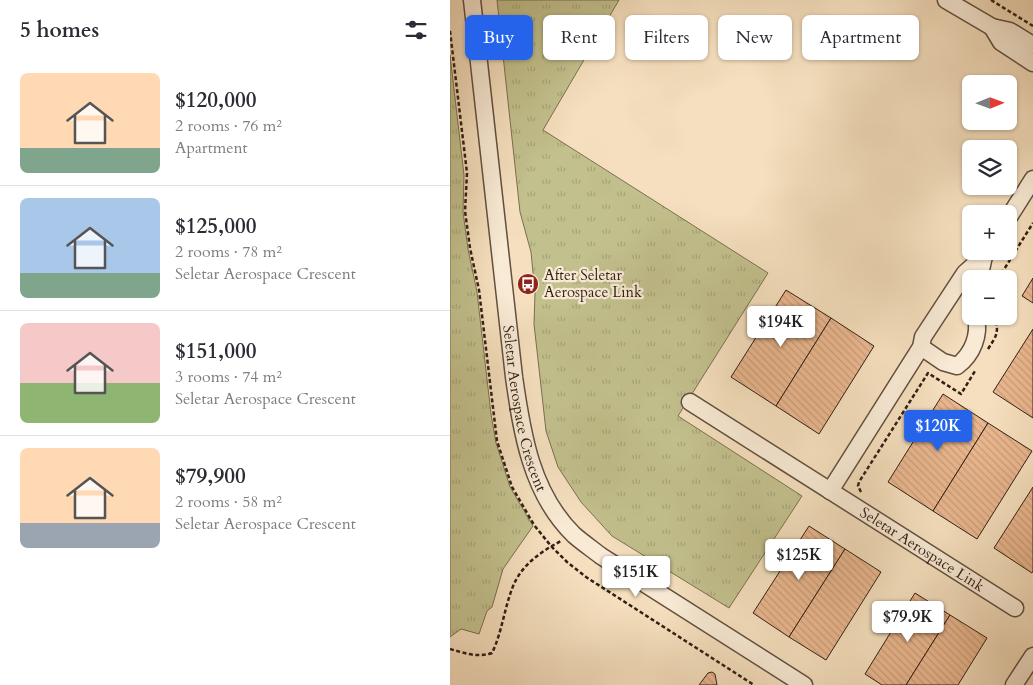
<!DOCTYPE html>
<html lang="en">
<head>
<meta charset="utf-8">
<style>
	:root { --surface:#fff; --page:#f2f2f3; --text:#2b2b33; --muted:#7c7c81; --line:#e1e1e2; --accent:#2563eb }
	body { margin:0; font-family:Cardo,serif; background:var(--page); color:var(--text); height:100vh; display:flex; flex-direction:column; font-size:19px; white-space:nowrap }
	* { box-sizing:border-box; margin:0 }
	p { font-size:16px; color:var(--muted) }
	.icon { flex:none; width:28px; height:28px; fill:none; stroke:currentColor; stroke-width:2; stroke-linecap:round; stroke-linejoin:round }
	.map { position:relative; flex:1; overflow:hidden }
	.sheet { display:flex; flex-direction:column; background:var(--surface); width:450px }
	.sheet>* { flex:none }
	.banner { position:absolute; left:15px; top:15px; width:475px; height:45px; display:flex; gap:10px }
	.needle { width:32px; rotate:89deg }
	.buttons { position:absolute; left:512px; top:75px; display:grid; gap:10px }
	.buttons a { display:grid; place-items:center; width:55px; height:55px; border-radius:8px; background:var(--surface); box-shadow:0 1px 4px #0004; font-size:25px }
	.price { position:absolute; translate:-50% -42px; padding:0 11px; border-radius:5px; background:#fff; color:#222; font-size:16px; line-height:32px; filter:drop-shadow(0 1px 2px #0008) }
	.price::after { content:''; position:absolute; left:50%; top:30px; width:15px; height:11px; margin-left:-8px; background:inherit; clip-path:polygon(0 0,100% 0,50% 100%) }
	.price.on { background:var(--accent); color:#fff }
	ul { padding:0; list-style:none }
	li { display:flex; align-items:center; gap:15px; height:125px; padding:0 20px }
	li+li { border-top:1px solid var(--line) }
	li span { display:grid; place-items:center; flex:none; width:140px; height:100px; border-radius:8px; color:#555 }
	li>.icon { margin-inline-start:auto }
	span .icon { width:60px; height:60px; fill:#fffc; stroke-width:1 }
	li b { font-size:21px }
	h2 { display:flex; justify-content:space-between; align-items:center; height:60px; padding:0 20px; font-size:21px }
	.chip { padding:0 18px; border-radius:8px; background:var(--surface); box-shadow:0 1px 4px #0004; font-size:18px; line-height:45px }
	.chip.on { background:var(--accent); color:#fff }
	main { display:flex; flex:1; min-height:0 }
	.map>svg:first-child { display:block }
	.grass { fill:url(#grass-tufts); stroke:#7a7050 }
	.building { fill:url(#building-back-hatch); stroke:#311f14 }
	.lines { fill:none; stroke-linecap:round; stroke-linejoin:round }
	.minor-casing { stroke:#624f3e; stroke-width:19 }
	.path { stroke:#311f14; stroke-width:2.5; stroke-dasharray:4 2.5; stroke-linecap:butt }
	.minor { stroke:#f8ead5; stroke-width:16 }
	.labels { text-anchor:middle; dominant-baseline:central; stroke-width:4.5; stroke-linejoin:round; paint-order:stroke }
	.poi-label { font-size:15px; fill:#311f14; stroke:#f8ead5; text-anchor:start }
	.street-label { font-size:15px; fill:#311f14; stroke:#f8ead5 }
</style>
</head>
<body>
<main>
<section class="sheet">
<h2>5 homes<svg class="icon" aria-label="filters" viewBox="0 0 24 24"><path d="M4 7h16M4 17h16"/><circle cx="9" cy="7" r="2"/><circle cx="15" cy="17" r="2"/></svg></h2>
<ul>
<li><span style="background:linear-gradient(#ffd9b3 75%,#7fa58c 0)"><svg class="icon" aria-label="home" viewBox="0 0 24 24"><path d="M3 11l9-7 9 7M6 9v11h12V9"/></svg></span><div><b>$120,000</b><p>2 rooms · 76 m²</p><p>Apartment</p></div></li>
<li><span style="background:linear-gradient(#a9c7e8 75%,#7fa58c 0)"><svg class="icon" aria-label="home" viewBox="0 0 24 24"><path d="M3 11l9-7 9 7M6 9v11h12V9"/></svg></span><div><b>$125,000</b><p>2 rooms · 78 m²</p><p>Seletar Aerospace Crescent</p></div></li>
<li><span style="background:linear-gradient(#f6c9c9 60%,#8fb573 0)"><svg class="icon" aria-label="home" viewBox="0 0 24 24"><path d="M3 11l9-7 9 7M6 9v11h12V9"/></svg></span><div><b>$151,000</b><p>3 rooms · 74 m²</p><p>Seletar Aerospace Crescent</p></div></li>
<li><span style="background:linear-gradient(#ffd9b3 75%,#9aa5b1 0)"><svg class="icon" aria-label="home" viewBox="0 0 24 24"><path d="M3 11l9-7 9 7M6 9v11h12V9"/></svg></span><div><b>$79,900</b><p>2 rooms · 58 m²</p><p>Seletar Aerospace Crescent</p></div></li>
</ul>
</section>
<div class="map">
<svg width="583" height="685" viewBox="0 0 583 685">
	<defs>
		<pattern id="grass-tufts" width="24" height="20" patternUnits="userSpaceOnUse" patternTransform="scale(1.25)"><rect width="24" height="20" fill="#c2c08d"/><path d="M3 7l-1-3M5 7V3M7 7l1-3M15 17l-1-3M17 17v-4M19 17l1-3" fill="none" stroke="#a7a579"/></pattern>
		<pattern id="building-back-hatch" width="6" height="6" patternUnits="userSpaceOnUse" patternTransform="scale(1.25)"><rect width="6" height="6" fill="#eab78f"/><path d="M-1 5l2 2M0 0l6 6M5-1l2 2" fill="none" stroke="#c99d7a"/></pattern>
	</defs>
	<rect width="100%" height="100%" fill="#f5dfbe"/>
	<filter id="stains"><feTurbulence type="fractalNoise" baseFrequency=".004" numOctaves="4"/><feColorMatrix values="0 0 0 0 .2 0 0 0 0 .09 0 0 0 0 .02 0 0 0 .5 -.17"/></filter>
	<radialGradient id="worn" r=".72"><stop offset=".6" stop-color="#630" stop-opacity="0"/><stop offset="1" stop-color="#630" stop-opacity=".3"/></radialGradient>
	<!-- grass -->
	<g class="grass">
		<polygon points="47,0 169,0 93,130 318,273 228,416 352,496 279,608 162,536 131,502 108,467 96,431 84,324 85,293 81,252 70,212"/>
		<polygon points="0,55 14,175 13,212 18,249 27,292 41,414 46,443 60,487 83,526 53,569 42,607 37,611 29,634 11,629 0,637"/>
	</g>
	<!-- building -->
	<g class="building">
		<polygon points="583,278 583,303 572,296"/>
		<polygon points="336,290 381,318 326,406 281,377"/>
		<polygon points="381,318 424,346 369,434 326,406"/>
		<polygon points="583,329 583,418 543,392"/>
		<polygon points="493,394 538,423 483,511 438,482"/>
		<polygon points="538,423 582,451 527,539 483,511"/>
		<polygon points="583,487 583,571 582,573 544,548"/>
		<polygon points="359,526 395,549 339,637 303,613"/>
		<polygon points="395,549 431,572 376,660 339,637"/>
		<polygon points="465,593 500,615 456,685 432,685 415,674"/>
		<polygon points="500,615 537,638 508,685 456,685"/>
		<polygon points="262,672 265,674 267,685 249,685 258,673"/>
	</g>
	<g class="lines">
		<!-- minor casing -->
		<g class="minor-casing">
			<g id="minor">
				<path id="s1" d="M22 0 64 377C72 433 81 493 124 535 132 542 142 549 151 556L354 685"/>
				<polyline points="496,0 542,27 560,31 583,45"/>
				<polyline points="542,27 551,42 583,63"/>
				<polyline points="559,217 583,179"/>
				<polyline points="529,279 534,256"/>
				<path d="M471 347 493 362 507 366C523 354 530 335 526 316"/>
				<path id="s2" d="M240 402 565 608"/>
				<polyline points="380,491 471,347 473,337 515,273 534,256 537,251"/>
				<polyline points="564,685 583,656"/>
			</g>
		</g>
		<!-- path -->
		<g class="path">
			<polyline points="541,0 583,26"/>
			<polyline points="0,31 17,173 15,211 20,248 29,290 47,441 62,487 84,525 101,546 117,562 136,577 304,685"/>
			<polyline points="548,279 583,223"/>
			<path d="M538 349C547 335 549 333 545 316"/>
			<polyline points="411,492 408,486 409,482 478,373 511,394 525,371"/>
			<path d="M0 649C14 653 28 658 42 653 52 632 54 610 62 589 70 566 90 552 111 541"/>
		</g>
		<!-- minor -->
		<use href="#minor" class="minor"/>
	</g>
	<!-- icons -->
	<defs>
		<g id="bus-disc" transform="scale(1.125)"><circle r="9.5" fill="#8f2418" stroke="#f8ead5"/><path d="M-5-6H5V4H4V6H2V4H-2V6H-4V4H-5ZM-3.5-4V0h7V-4ZM-3.5 1.2v1.5H-2V1.2ZM2 1.2v1.5H3.5V1.2Z" fill="#fff"/></g>
	</defs>
	<g fill-rule="evenodd">
		<use href="#bus-disc" x="78" y="284"/>
	</g>
	<g class="labels">
		<!-- poi labels -->
		<g class="poi-label">
			<text x="94" y="275">After Seletar<tspan x="94" dy="17">Aerospace Link</tspan></text>
		</g>
		<!-- street labels -->
		<g class="street-label">
			<text stroke="none"><textPath href="#s1" startOffset="412">Seletar Aerospace Crescent</textPath></text>
			<text stroke="none"><textPath href="#s2" startOffset="275">Seletar Aerospace Link</textPath></text>
		</g>
	</g>
	<rect width="100%" height="100%" filter="url(#stains)"/>
	<rect width="100%" height="100%" fill="url(#worn)"/>
</svg>
<div class="buttons">
<a><svg class="needle" viewBox="-14 -14 28 28"><path d="M0-13l5 13h-10z" fill="#e53935"/><path d="M0 13l5-13h-10z" fill="#7c7c81"/></svg></a>
<a><svg class="icon" aria-label="layers" viewBox="0 0 24 24"><path d="M12 4l9 5-9 5-9-5zM3 14l9 5 9-5"/></svg></a>
<a>+</a>
<a>−</a>
</div>
<b class="price" style="left:331px;top:348px">$194K</b>
<b class="price on" style="left:488px;top:452px">$120K</b>
<b class="price" style="left:349px;top:581px">$125K</b>
<b class="price" style="left:186px;top:598px">$151K</b>
<b class="price" style="left:458px;top:643px">$79.9K</b>
<div class="banner">
<a class="chip on">Buy</a>
<a class="chip">Rent</a>
<a class="chip">Filters</a>
<a class="chip">New</a>
<a class="chip">Apartment</a>
</div>
</div>
</main>
</body>
</html>
